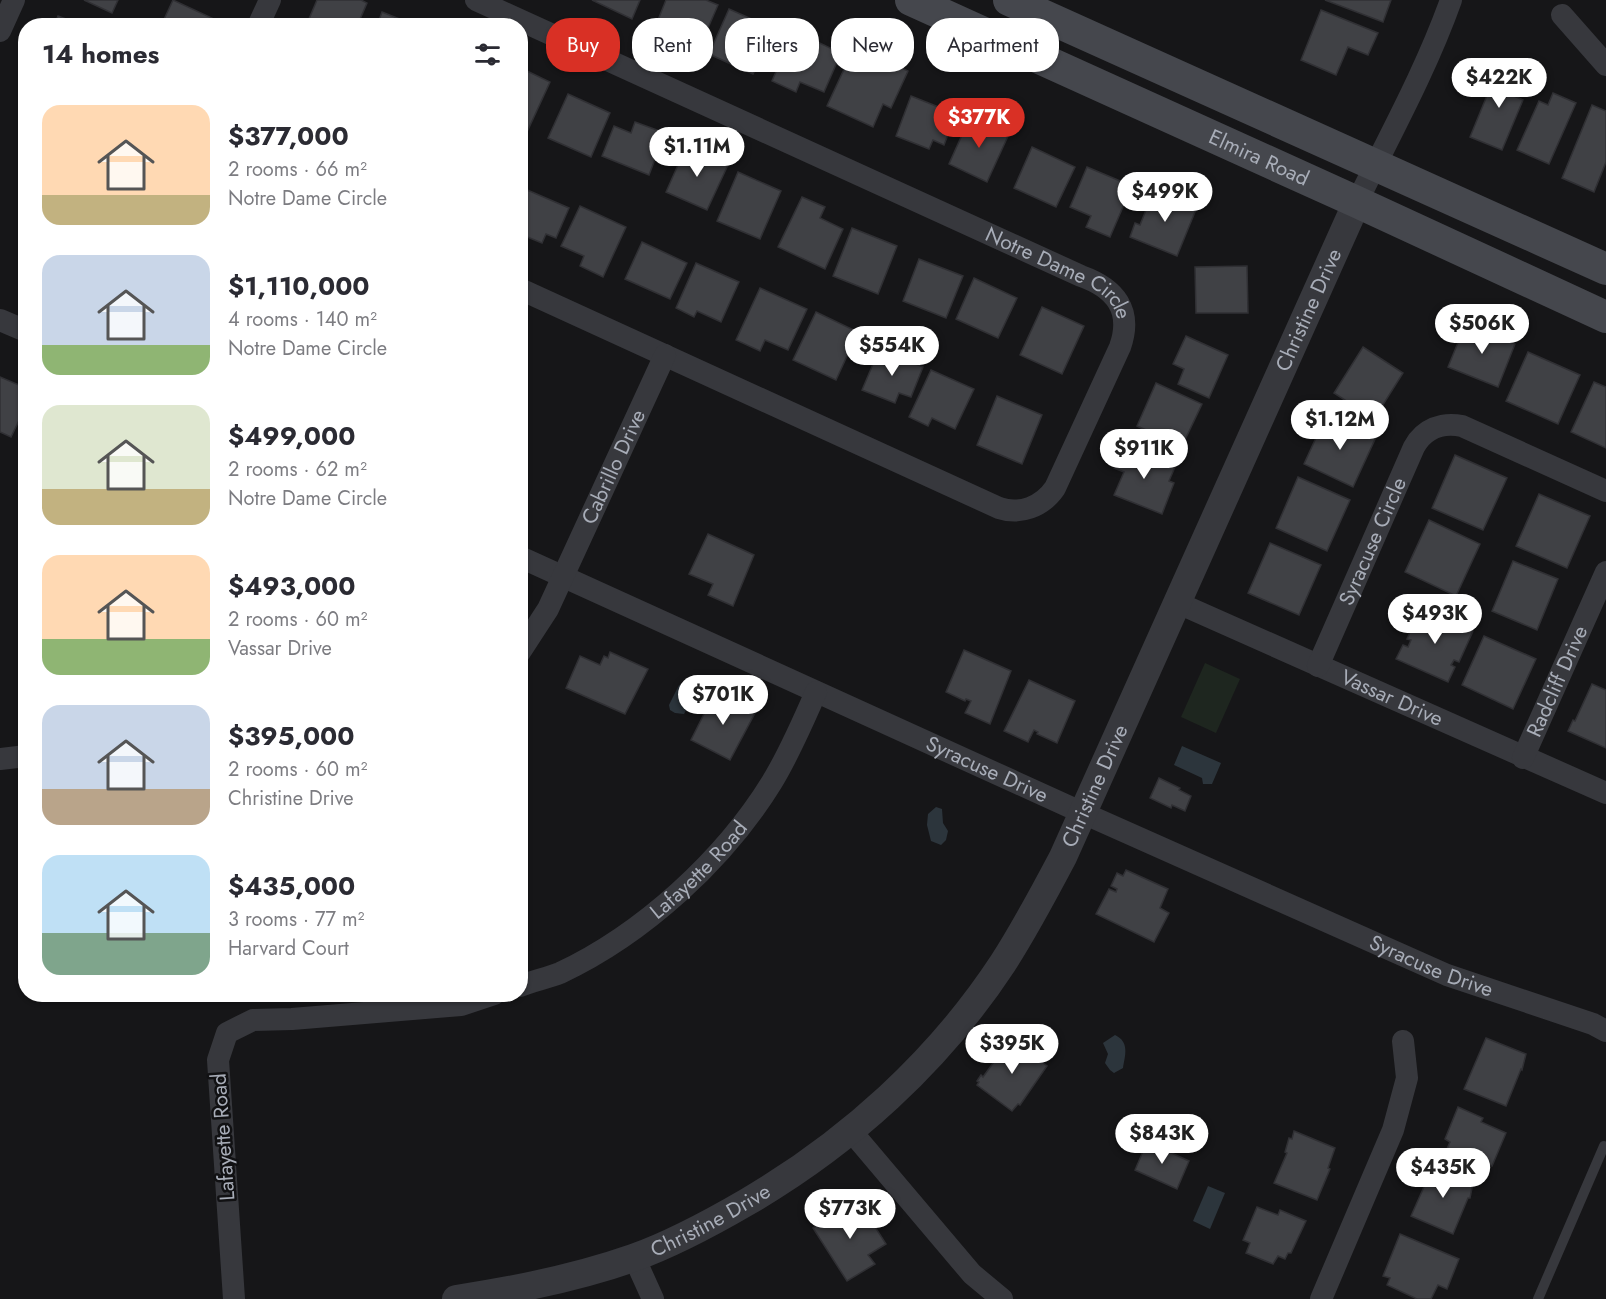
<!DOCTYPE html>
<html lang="en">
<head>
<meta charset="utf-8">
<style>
	:root { --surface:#fff; --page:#f7f7f7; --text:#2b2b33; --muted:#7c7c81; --accent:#d93025 }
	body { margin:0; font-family:Jost,sans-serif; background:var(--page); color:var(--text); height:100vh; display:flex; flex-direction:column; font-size:22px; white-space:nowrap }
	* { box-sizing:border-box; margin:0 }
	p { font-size:20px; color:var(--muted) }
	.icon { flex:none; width:33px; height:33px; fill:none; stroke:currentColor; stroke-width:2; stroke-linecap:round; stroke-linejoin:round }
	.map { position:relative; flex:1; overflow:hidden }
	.sheet { position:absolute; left:18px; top:18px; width:510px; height:984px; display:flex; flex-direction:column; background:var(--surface); border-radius:24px; box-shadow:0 2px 4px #0004 }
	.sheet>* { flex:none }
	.banner { position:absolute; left:546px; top:18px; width:570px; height:54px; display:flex; gap:12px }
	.price { position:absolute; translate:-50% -51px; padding:0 14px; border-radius:21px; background:#fff; color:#222; font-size:20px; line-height:39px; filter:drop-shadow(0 2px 3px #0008) }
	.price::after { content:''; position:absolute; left:50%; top:36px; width:18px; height:14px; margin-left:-9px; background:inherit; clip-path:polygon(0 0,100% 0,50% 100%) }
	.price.current { background:var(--accent); color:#fff }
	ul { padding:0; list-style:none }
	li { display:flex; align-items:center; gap:18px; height:150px; padding:0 24px }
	li span { display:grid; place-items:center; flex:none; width:168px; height:120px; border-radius:18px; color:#555 }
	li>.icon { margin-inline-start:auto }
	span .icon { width:72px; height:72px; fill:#fffc; stroke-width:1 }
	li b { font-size:26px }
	h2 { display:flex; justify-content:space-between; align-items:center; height:72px; padding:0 24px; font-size:26px }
	.tag { padding:0 21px; border-radius:24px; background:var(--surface); box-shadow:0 2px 4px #0004; font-size:21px; line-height:54px }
	.tag.current { background:var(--accent); color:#fff }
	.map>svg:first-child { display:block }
	.green { fill:#1e261f }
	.water { fill:#2c353c }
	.building { fill:#404145; stroke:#303034; stroke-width:1.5 }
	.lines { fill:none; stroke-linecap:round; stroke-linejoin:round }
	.service { stroke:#37383d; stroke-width:10 }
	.minor { stroke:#37383d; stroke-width:22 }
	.tertiary { stroke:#37383d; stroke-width:28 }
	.secondary { stroke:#45474d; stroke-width:32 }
	.labels { text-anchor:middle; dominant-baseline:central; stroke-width:5; stroke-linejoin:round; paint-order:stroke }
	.street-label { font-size:21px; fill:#a8adb8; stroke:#111113 }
</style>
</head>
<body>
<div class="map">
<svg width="1606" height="1299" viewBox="0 0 1606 1299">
	<rect width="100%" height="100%" fill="#161618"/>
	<!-- green -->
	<polygon class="green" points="1205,663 1240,679 1216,733 1181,717"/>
	<!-- water -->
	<g class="water">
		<polygon points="686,683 692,687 695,694 684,714 675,713 670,710 669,705 679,685"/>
		<polygon points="1182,746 1221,763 1212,784 1203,784 1202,778 1174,765"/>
		<polygon points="936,807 942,809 943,823 948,831 946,840 941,845 931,841 927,825 928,814"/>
		<path d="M1115 1035C1130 1042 1125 1056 1123 1068L1114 1073 1110 1070 1105 1063 1108 1054 1103 1043Z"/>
		<polygon points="1208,1186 1225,1193 1210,1229 1193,1221"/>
	</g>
	<!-- building -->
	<g class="building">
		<polygon points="84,0 118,0 112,13"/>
		<polygon points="173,0 214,19 211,26 161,26"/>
		<polygon points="317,0 361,0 367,3 357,26 306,26"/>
		<polygon points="592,0 640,0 632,19"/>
		<polygon points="666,0 706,0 718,5 701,44 656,25"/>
		<polygon points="1325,0 1391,0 1383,22"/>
		<polygon points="729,9 774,29 753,74 709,54"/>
		<polygon points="1321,10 1378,33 1368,55 1348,47 1336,75 1301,60"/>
		<polygon points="382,12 417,26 377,26"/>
		<polygon points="58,16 84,26 54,26"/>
		<polygon points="794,31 841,53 824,92 800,82 796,92 772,81"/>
		<polygon points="853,50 881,63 883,59 908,71 891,108 883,104 873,127 827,106"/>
		<polygon points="1500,64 1523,73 1514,96 1523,100 1502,150 1470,137"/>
		<polygon points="527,71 550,82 527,132 520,129 520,81"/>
		<polygon points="1553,93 1576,103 1549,164 1517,150 1539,101 1548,105"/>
		<polygon points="568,94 610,113 591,157 548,138"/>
		<polygon points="911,96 956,114 944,145 933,140 929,149 896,136"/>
		<polygon points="1592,105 1606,111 1606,162 1594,192 1562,178"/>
		<polygon points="970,117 1009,134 987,182 949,164"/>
		<polygon points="635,122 665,133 649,175 602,156 614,126 631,133"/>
		<polygon points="686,147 728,165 707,210 666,192"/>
		<polygon points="1032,147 1075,167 1056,207 1014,188"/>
		<polygon points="1087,167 1132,186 1110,237 1086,227 1091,216 1070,207"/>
		<polygon points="738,172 781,191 760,239 717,221"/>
		<polygon points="525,189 569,208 556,238 546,234 542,243 520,234 520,199"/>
		<polygon points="1154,190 1197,207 1177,256 1130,237 1135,223 1140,225"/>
		<polygon points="802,197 825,207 820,218 843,229 825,269 778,247"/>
		<polygon points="580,206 626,227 603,277 580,266 584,256 561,246"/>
		<polygon points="852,228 897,246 878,294 833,276"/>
		<polygon points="642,242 687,263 670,299 625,279"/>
		<polygon points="919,259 963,276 946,318 903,301"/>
		<polygon points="696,263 739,282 721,322 697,311 694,317 676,308"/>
		<polygon points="1247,266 1248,313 1196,313 1195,267"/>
		<polygon points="974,278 1017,298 998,338 956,319"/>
		<polygon points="760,288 807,309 788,350 765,340 760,351 736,340"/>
		<polygon points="1042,307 1084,326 1062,374 1020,355"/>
		<polygon points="816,312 858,332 836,380 793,360"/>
		<polygon points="1466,323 1515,344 1498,387 1448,367"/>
		<polygon points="1186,336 1228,355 1209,398 1178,384 1184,369 1173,364"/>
		<polygon points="1363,347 1403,373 1374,419 1334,393"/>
		<polygon points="879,350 923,367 911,397 899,393 895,403 862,390"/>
		<polygon points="1528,352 1580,375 1558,424 1506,401"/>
		<polygon points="931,370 974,389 955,429 932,418 928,426 909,417"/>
		<polygon points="0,377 26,388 26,406 11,437 0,432"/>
		<polygon points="1594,382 1606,387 1606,448 1571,432"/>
		<polygon points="1156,383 1202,404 1182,446 1137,426"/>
		<polygon points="997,396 1042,415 1022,464 977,445"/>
		<polygon points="1327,414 1376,437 1353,487 1304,464"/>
		<polygon points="1123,446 1175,467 1169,481 1174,483 1162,514 1114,495 1124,472 1114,468"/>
		<polygon points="1455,455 1507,478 1483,530 1432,508"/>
		<polygon points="1298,477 1350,500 1327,551 1276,528"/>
		<polygon points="1539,494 1590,516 1567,568 1516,546"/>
		<polygon points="1429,520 1480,544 1456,596 1405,572"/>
		<polygon points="708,534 754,555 733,606 708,595 713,584 689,574"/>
		<polygon points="1270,543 1321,565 1299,615 1248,593"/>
		<polygon points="1513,561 1558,579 1537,630 1492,611"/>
		<polygon points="1421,607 1473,631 1459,662 1454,660 1451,665 1455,667 1448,682 1396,659 1403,645 1408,647 1411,640 1407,639"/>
		<polygon points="1484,636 1536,659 1513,709 1462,685"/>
		<polygon points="964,650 1011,671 990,724 965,713 971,701 966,699 965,701 946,692"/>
		<polygon points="610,652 648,669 625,714 566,688 580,656 600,665 604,656 608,658"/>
		<polygon points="1029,680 1075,701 1057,743 1037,734 1038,732 1034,730 1028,742 1004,731"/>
		<polygon points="1592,684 1606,690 1606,748 1568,731 1573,720 1575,721"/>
		<polygon points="715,692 755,713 730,760 691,740"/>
		<polygon points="1159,778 1180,788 1179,790 1191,796 1185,811 1172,805 1171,808 1150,798"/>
		<polygon points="1126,870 1168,889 1160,908 1169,913 1154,942 1096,914 1109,889 1116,892 1117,889 1111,886 1117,873 1123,876"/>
		<polygon points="1011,1038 1047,1066 1020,1105 1018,1104 1012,1111 977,1085 979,1082 977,1081 981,1075 983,1077"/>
		<polygon points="1486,1038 1526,1054 1522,1070 1521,1069 1506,1106 1464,1089"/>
		<polygon points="1458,1107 1483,1118 1481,1122 1506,1133 1492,1166 1481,1162 1478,1172 1448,1159 1451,1151 1447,1149 1450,1142 1445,1139"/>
		<polygon points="1294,1131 1335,1148 1328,1168 1330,1169 1317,1200 1274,1183 1287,1153 1285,1152 1289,1138 1292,1139"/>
		<polygon points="1147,1142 1189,1161 1177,1189 1135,1170"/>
		<polygon points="1433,1165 1473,1183 1470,1198 1468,1198 1453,1234 1411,1216 1427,1180 1425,1179 1430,1167"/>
		<polygon points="851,1203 855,1208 861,1205 886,1244 868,1255 875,1264 847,1281 813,1228"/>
		<polygon points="1257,1207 1278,1215 1280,1210 1306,1221 1291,1253 1288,1253 1285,1259 1278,1256 1273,1264 1246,1253 1250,1243 1243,1240"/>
		<polygon points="1400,1234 1459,1259 1447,1289 1438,1285 1431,1299 1417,1299 1387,1285 1390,1278 1383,1276"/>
	</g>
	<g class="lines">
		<!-- service -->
		<polyline class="service" points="1538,1299 1604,1146 1606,1147"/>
		<!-- minor -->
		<g class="minor">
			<path id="s1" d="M476 0 1081 276C1115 288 1133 310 1120 347L1055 488C1042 507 1020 515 999 508L520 289"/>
			<polyline points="1562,15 1606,65"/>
			<polyline points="258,26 270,0"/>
			<polyline points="0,31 14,0"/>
			<path d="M1357 202C1390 135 1426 70 1451 0"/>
			<polyline points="0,320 26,331"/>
			<path id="s2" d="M520 557 1083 813 1447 975 1593 1024 1606 1031"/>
			<path id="s3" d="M1178 603 1606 793"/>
			<path id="s4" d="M520 652 548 609 665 355"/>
			<path id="s5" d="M1318 666 1414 447C1424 429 1442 422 1462 426L1606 491"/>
			<path id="s6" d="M1523 758 1606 572"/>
			<polyline points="0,759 26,756"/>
			<path id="s7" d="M520 986C533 981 547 978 560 973 643 934 724 860 772 782 789 754 803 722 816 692"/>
			<polyline points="851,1131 972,1274 1002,1299"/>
			<polyline points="634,1257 653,1299"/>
			<polyline points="234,1299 218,1060 227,1033 253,1020 292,1019 461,1005 494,994"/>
			<polyline points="1321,1299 1393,1130 1407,1078 1403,1041"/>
		</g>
		<!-- tertiary -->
		<path class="tertiary" id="s8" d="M456 1299C516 1290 576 1278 633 1258 672 1244 711 1223 747 1202 848 1143 938 1062 1003 963 1025 929 1044 893 1063 857L1357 202"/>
		<!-- secondary -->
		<g class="secondary">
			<path id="s9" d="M911 0 1357 202 1606 317"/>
			<polyline points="1009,0 1606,269"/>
		</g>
	</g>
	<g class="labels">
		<!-- street labels -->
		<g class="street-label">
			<text stroke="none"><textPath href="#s9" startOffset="382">Elmira Road</textPath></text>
			<text stroke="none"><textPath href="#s1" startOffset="645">Notre Dame Circle</textPath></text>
			<text stroke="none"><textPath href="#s8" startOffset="1384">Christine Drive</textPath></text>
			<text stroke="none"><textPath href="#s4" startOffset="208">Cabrillo Drive</textPath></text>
			<text stroke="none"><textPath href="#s5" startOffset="136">Syracuse Circle</textPath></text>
			<text stroke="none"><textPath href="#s6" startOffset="84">Radcliff Drive</textPath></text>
			<text stroke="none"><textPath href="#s3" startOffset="234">Vassar Drive</textPath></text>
			<text stroke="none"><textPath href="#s2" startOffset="513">Syracuse Drive</textPath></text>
			<text stroke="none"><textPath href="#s8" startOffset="862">Christine Drive</textPath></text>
			<text stroke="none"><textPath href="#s7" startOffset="216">Lafayette Road</textPath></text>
			<text stroke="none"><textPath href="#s2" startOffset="999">Syracuse Drive</textPath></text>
			<text transform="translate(223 1137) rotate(-94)">Lafayette Road</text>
			<text stroke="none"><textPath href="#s8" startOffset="268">Christine Drive</textPath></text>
		</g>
	</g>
</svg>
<b class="price" style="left:1499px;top:109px">$422K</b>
<b class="price current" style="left:979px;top:149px">$377K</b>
<b class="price" style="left:697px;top:178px">$1.11M</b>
<b class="price" style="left:1165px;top:223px">$499K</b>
<b class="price" style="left:1482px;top:355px">$506K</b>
<b class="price" style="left:892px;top:377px">$554K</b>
<b class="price" style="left:1340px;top:451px">$1.12M</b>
<b class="price" style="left:1144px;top:480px">$911K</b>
<b class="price" style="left:1435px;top:645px">$493K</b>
<b class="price" style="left:723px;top:726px">$701K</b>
<b class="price" style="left:1012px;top:1075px">$395K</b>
<b class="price" style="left:1162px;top:1165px">$843K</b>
<b class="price" style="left:1443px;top:1199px">$435K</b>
<b class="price" style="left:850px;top:1240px">$773K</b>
<div class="banner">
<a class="tag current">Buy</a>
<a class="tag">Rent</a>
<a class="tag">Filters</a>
<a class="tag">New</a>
<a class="tag">Apartment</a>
</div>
<section class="sheet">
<h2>14 homes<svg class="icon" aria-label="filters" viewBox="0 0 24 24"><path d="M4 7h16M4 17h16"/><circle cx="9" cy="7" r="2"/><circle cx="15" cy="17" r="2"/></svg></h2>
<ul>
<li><span style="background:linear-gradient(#ffd9b3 75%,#c2b280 0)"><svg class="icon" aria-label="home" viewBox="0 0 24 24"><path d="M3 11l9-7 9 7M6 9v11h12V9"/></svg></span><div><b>$377,000</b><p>2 rooms · 66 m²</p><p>Notre Dame Circle</p></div></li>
<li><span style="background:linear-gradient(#c9d6e8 75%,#8fb573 0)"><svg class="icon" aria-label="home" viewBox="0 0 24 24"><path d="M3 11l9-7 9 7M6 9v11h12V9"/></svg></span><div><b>$1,110,000</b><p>4 rooms · 140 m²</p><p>Notre Dame Circle</p></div></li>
<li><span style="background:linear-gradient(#dfe7d0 70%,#c2b280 0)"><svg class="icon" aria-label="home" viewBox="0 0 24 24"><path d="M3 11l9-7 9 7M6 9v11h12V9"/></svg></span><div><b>$499,000</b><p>2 rooms · 62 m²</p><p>Notre Dame Circle</p></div></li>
<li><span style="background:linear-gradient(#ffd9b3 70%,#8fb573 0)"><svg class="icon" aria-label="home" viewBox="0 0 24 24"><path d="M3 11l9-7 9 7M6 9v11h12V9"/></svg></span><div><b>$493,000</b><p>2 rooms · 60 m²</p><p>Vassar Drive</p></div></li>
<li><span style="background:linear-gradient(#c9d6e8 70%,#b9a48a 0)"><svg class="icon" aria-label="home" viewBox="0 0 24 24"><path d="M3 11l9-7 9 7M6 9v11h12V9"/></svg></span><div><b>$395,000</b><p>2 rooms · 60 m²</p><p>Christine Drive</p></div></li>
<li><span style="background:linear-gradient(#bfe0f5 65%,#7fa58c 0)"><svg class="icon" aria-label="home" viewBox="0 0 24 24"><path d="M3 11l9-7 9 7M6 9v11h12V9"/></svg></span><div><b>$435,000</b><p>3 rooms · 77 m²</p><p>Harvard Court</p></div></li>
</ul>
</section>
</div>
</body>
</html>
